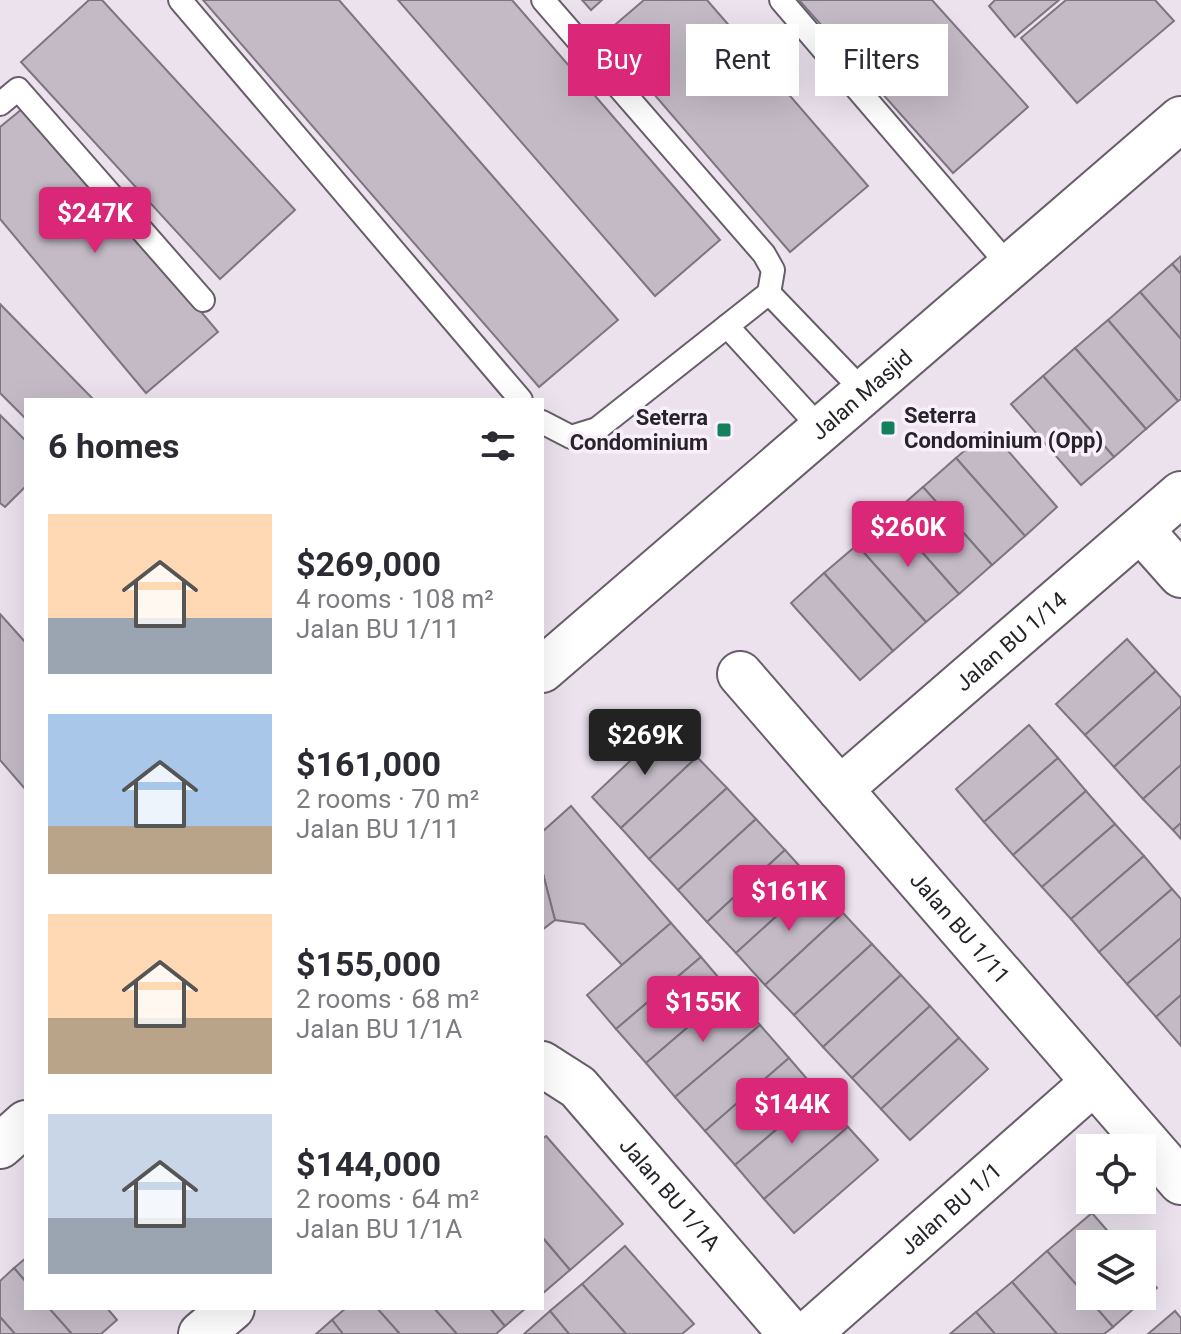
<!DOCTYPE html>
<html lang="en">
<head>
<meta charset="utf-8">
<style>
	:root { --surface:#fff; --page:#f2f2f3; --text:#2b2b33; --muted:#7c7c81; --accent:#db2777 }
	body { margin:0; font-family:Roboto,sans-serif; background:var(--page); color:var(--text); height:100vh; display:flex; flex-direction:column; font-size:30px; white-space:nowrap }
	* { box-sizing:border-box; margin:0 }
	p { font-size:26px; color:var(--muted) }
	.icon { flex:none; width:44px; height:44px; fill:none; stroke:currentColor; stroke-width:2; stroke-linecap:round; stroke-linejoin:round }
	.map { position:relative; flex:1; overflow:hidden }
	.panel { position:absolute; left:24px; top:398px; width:520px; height:912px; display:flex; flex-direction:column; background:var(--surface); border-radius:0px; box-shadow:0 8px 32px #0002 }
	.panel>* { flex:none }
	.banner { position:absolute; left:568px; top:24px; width:492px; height:72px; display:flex; gap:16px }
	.fabs { position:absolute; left:1076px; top:1134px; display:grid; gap:16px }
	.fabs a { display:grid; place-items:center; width:80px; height:80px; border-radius:0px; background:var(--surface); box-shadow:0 8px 32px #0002; font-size:40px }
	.price { position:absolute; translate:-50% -68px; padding:0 18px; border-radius:8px; background:var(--accent); color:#fff; font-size:26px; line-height:52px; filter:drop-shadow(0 2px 4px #0008) }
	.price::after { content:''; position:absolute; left:50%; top:48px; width:24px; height:18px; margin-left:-12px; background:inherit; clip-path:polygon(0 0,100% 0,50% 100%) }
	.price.on { background:#222; color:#fff }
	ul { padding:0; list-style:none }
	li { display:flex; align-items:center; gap:24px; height:200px; padding:0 24px }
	li span { display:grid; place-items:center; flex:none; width:224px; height:160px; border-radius:0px; color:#555 }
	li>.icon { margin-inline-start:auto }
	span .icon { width:96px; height:96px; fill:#fffc; stroke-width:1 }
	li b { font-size:34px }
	h2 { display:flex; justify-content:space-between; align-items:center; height:96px; padding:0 24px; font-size:34px }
	.chip { padding:0 28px; border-radius:0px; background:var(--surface); box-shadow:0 8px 32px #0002; font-size:28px; line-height:72px }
	.chip.on { background:var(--accent); color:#fff }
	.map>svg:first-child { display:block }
	.building { fill:#c3bac6; stroke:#7d7580; stroke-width:2 }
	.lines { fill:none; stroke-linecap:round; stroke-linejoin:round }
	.service-casing { stroke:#675e69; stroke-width:26 }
	.minor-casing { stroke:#675e69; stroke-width:48 }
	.tertiary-casing { stroke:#675e69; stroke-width:48 }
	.service { stroke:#fff; stroke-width:22 }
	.minor { stroke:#fff; stroke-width:44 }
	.tertiary { stroke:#fff; stroke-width:44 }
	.poi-dot { fill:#15805c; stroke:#f9effc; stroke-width:3 }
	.labels { text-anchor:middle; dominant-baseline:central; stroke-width:7; stroke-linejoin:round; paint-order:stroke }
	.street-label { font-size:22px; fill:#272429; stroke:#f9effc }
	.poi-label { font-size:22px; font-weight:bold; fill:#272429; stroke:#f9effc; text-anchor:start }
</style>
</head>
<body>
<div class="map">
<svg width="1181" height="1334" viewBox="0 0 1181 1334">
	<rect width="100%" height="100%" fill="#ebe2ee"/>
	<!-- building -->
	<g class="building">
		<polygon points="89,0 102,0 295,210 220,279 21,62"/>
		<polygon points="203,0 339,0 618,320 539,387"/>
		<polygon points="398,0 512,0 720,240 655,296"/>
		<polygon points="582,0 602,0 591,10"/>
		<polygon points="644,0 707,0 868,186 790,252 603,35"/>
		<polygon points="799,0 932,0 1028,107 953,173"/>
		<polygon points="995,0 1059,0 1015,37 989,6"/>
		<polygon points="1066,0 1155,0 1174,21 1077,103 1021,38"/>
		<polygon points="27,105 218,332 146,393 0,219 0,127"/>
		<polygon points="1181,256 1181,274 1172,264"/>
		<polygon points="1172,264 1181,274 1181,339 1140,292"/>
		<polygon points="1140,292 1181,339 1181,399 1178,401 1108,320"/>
		<polygon points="0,304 94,400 26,400 26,419 0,393"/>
		<polygon points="1108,320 1178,401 1146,429 1075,348"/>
		<polygon points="1075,348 1146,429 1114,457 1043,376"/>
		<polygon points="1043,376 1114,457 1081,485 1011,404"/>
		<polygon points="0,415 26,441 26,486 5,507 0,503"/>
		<polygon points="989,429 1057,507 1025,536 956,458"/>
		<polygon points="956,458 1025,536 992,565 923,487"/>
		<polygon points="923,487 992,565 959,594 890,516"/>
		<polygon points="890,516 959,594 926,622 857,545"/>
		<polygon points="857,545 926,622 893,651 824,573"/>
		<polygon points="824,573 893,651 860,680 791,603"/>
		<polygon points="0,614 26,643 26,790 0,760"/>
		<polygon points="1127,639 1156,671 1085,735 1056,704"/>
		<polygon points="1156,671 1181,698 1181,706 1114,767 1085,735"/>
		<polygon points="1181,706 1181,765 1143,799 1114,767"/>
		<polygon points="668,725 697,757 621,828 592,797"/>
		<polygon points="1029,725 1058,758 984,822 956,789"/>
		<polygon points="697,757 727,788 649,859 621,828"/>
		<polygon points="1058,758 1086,791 1013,855 984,822"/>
		<polygon points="1181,765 1181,823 1173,830 1143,799"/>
		<polygon points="727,788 756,819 678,890 649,859"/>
		<polygon points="1086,791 1115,824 1042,887 1013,855"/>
		<polygon points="571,806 671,923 622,965 584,924 555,920 542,870 542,832"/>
		<polygon points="756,819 785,850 707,922 678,890"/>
		<polygon points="1181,823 1181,839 1173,830"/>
		<polygon points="1115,824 1144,856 1071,919 1042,887"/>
		<polygon points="785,850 814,882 736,953 707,922"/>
		<polygon points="1144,856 1172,889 1099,952 1071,919"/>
		<polygon points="542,870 555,920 542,930"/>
		<polygon points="814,882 843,913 765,985 736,953"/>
		<polygon points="1172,889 1181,899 1181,938 1127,984 1099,952"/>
		<polygon points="843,913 872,944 794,1015 765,985"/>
		<polygon points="671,923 701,957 616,1029 587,995"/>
		<polygon points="1181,938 1181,995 1156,1017 1127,984"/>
		<polygon points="872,944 901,975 823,1047 794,1015"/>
		<polygon points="701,957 730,991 646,1063 616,1029"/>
		<polygon points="901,975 930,1006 852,1078 823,1047"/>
		<polygon points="730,991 760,1025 675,1097 646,1063"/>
		<polygon points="1181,995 1181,1046 1156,1017"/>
		<polygon points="930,1006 959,1038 881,1109 852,1078"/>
		<polygon points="760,1025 789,1058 705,1131 675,1097"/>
		<polygon points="959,1038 988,1069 910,1140 881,1109"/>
		<polygon points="789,1058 819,1093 735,1165 705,1131"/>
		<polygon points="819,1093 848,1127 764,1199 735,1165"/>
		<polygon points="848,1127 878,1160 794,1233 764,1199"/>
		<polygon points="546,1136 623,1224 570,1270 542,1237 542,1139"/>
		<polygon points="1092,1213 1119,1244 1090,1244 1090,1296 1142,1296 1142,1271 1157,1288 1113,1327 1047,1251"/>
		<polygon points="542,1237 570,1270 542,1294"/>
		<polygon points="625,1246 694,1324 682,1334 626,1334 582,1284"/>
		<polygon points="1047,1251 1113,1327 1104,1334 1057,1334 1012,1282"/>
		<polygon points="26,1258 26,1282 14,1268"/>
		<polygon points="14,1268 26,1282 26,1308 49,1308 72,1334 15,1334 0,1317 0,1281"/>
		<polygon points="1012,1282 1057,1334 995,1334 976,1312"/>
		<polygon points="582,1284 626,1334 569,1334 550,1311"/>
		<polygon points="49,1308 107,1308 117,1320 101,1334 72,1334"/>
		<polygon points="346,1308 377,1308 400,1334 343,1334 332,1320"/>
		<polygon points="377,1308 434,1308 457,1334 400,1334"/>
		<polygon points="434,1308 490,1308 505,1326 496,1334 457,1334"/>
		<polygon points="490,1308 526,1308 505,1326"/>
		<polygon points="550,1311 569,1334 524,1334"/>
		<polygon points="1175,1311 1181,1318 1181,1334 1148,1334"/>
		<polygon points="976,1312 995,1334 950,1334"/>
		<polygon points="0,1317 15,1334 0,1334"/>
		<polygon points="332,1320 343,1334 316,1334"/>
	</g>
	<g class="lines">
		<!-- service casing -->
		<g class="service-casing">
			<g id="service">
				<polyline points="180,0 521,400"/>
				<polyline points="781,0 1010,267"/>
				<polyline points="0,104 18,89 203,300"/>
				<polyline points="769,293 865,393"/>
				<polyline points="727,326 822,430"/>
				<polyline points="542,422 571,437 597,429 769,293 773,270 764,254 543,0"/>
			</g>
		</g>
		<!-- minor casing -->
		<g class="minor-casing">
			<g id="minor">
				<polyline points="1141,530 1181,575"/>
				<path id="s1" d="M740 674 1181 1182"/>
				<path id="s2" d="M840 789 1181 494"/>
				<path id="s3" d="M542 1064 578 1087 791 1334"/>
				<polyline points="201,1334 232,1308"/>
				<path id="s4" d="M808 1334 1094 1082"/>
			</g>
		</g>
		<!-- tertiary casing -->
		<g class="tertiary-casing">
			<g id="tertiary">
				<path id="s5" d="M542 670 1181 119"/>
				<polyline points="0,1146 26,1123"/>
			</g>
		</g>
		<!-- service -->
		<use href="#service" class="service"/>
		<!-- minor -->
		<use href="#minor" class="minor"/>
		<!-- tertiary -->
		<use href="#tertiary" class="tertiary"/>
	</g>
	<!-- markers -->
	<g class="poi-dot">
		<rect x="880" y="420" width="16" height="16" rx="4"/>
		<rect x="716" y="422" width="16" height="16" rx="4"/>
	</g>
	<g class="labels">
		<!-- street labels -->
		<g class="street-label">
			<text stroke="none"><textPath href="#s5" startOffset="422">Jalan Masjid</textPath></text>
			<text stroke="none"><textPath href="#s2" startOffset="226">Jalan BU 1/14</textPath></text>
			<text stroke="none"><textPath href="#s1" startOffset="336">Jalan BU 1/11</textPath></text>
			<text stroke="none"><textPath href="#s3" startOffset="184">Jalan BU 1/1A</textPath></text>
			<text stroke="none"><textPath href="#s4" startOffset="190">Jalan BU 1/1</textPath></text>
		</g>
		<!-- poi labels -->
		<g class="poi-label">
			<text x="904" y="415">Seterra<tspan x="904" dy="25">Condominium (Opp)</tspan></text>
			<text x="708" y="417" text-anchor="end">Seterra<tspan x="708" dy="25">Condominium</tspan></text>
		</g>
	</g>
</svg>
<div class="fabs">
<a><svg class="icon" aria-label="locate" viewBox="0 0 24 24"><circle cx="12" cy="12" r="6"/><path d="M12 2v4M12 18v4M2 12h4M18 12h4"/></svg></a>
<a><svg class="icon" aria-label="layers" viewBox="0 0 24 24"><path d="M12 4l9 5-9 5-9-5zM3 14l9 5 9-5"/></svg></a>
</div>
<b class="price" style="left:95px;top:255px">$247K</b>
<b class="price" style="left:908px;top:569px">$260K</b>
<b class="price on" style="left:645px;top:777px">$269K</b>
<b class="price" style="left:789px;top:933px">$161K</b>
<b class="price" style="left:703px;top:1044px">$155K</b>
<b class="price" style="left:792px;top:1146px">$144K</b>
<div class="banner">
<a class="chip on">Buy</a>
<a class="chip">Rent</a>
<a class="chip">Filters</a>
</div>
<section class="panel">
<h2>6 homes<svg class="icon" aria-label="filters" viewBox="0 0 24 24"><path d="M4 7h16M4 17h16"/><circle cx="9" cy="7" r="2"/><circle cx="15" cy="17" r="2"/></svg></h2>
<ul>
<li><span style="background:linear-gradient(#ffd9b3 65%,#9aa5b1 0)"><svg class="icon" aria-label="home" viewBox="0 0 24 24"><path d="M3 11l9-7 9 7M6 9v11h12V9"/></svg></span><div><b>$269,000</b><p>4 rooms · 108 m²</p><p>Jalan BU 1/11</p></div></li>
<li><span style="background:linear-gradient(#a9c7e8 70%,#b9a48a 0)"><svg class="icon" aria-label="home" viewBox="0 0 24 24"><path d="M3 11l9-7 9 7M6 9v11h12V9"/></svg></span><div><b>$161,000</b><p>2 rooms · 70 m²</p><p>Jalan BU 1/11</p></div></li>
<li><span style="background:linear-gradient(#ffd9b3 65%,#b9a48a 0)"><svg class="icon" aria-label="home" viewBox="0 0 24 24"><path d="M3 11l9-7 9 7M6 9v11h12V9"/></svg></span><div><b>$155,000</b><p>2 rooms · 68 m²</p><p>Jalan BU 1/1A</p></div></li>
<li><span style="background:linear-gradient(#c9d6e8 65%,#9aa5b1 0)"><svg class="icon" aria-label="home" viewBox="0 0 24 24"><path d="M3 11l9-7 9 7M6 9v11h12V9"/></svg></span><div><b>$144,000</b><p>2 rooms · 64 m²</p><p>Jalan BU 1/1A</p></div></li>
</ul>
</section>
</div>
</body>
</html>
